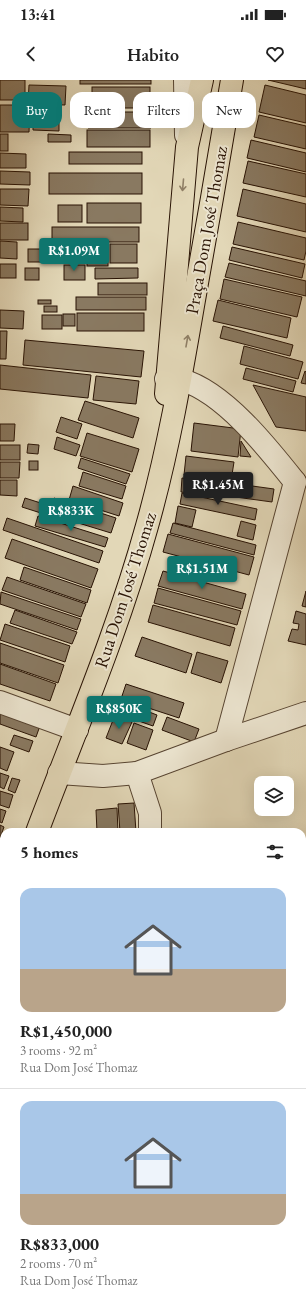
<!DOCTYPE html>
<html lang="en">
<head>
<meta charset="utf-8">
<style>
	:root { --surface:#fff; --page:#f2f2f2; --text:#222; --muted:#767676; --line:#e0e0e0; --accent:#0f766e }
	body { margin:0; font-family:"EB Garamond",serif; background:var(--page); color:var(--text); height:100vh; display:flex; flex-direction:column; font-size:15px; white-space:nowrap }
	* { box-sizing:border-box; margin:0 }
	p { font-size:13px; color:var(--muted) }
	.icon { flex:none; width:22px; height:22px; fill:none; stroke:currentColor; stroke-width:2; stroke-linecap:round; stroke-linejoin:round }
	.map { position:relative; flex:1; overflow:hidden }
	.drawer { position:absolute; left:0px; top:748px; width:306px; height:480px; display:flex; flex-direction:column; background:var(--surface); border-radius:12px 12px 0 0; box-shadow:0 4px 16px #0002 }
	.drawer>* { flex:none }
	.banner { position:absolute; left:12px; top:12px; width:282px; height:36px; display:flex; gap:8px }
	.fabs { position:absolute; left:254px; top:696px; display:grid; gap:8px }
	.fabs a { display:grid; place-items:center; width:40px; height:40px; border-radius:8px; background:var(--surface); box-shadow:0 4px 16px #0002; font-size:20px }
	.price { position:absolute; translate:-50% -34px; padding:0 9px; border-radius:4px; background:var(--accent); color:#fff; font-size:13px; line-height:26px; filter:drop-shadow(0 1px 2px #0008) }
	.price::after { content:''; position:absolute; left:50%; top:24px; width:12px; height:9px; margin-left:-6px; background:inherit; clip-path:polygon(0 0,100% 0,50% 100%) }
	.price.on { background:#222; color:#fff }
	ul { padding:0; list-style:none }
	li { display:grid; align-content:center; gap:8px; height:212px; padding:0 20px }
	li+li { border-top:1px solid var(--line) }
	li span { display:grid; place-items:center; height:124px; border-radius:12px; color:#555 }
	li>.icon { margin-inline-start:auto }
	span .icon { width:72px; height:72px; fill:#fffc; stroke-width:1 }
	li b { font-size:17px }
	h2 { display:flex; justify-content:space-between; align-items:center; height:48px; padding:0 20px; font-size:17px }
	.pill { padding:0 14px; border-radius:12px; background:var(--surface); box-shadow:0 4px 16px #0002; font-size:14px; line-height:36px }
	.pill.on { background:var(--accent); color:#fff }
	.status { display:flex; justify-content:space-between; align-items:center; height:28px; padding:0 20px; background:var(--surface); direction:ltr }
	.status svg { height:11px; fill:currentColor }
	header { display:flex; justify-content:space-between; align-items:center; height:52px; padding:0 20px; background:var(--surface); font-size:18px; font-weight:600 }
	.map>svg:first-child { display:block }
	.building { fill:#897961; stroke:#291304 }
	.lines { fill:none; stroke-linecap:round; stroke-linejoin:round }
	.minor-casing { stroke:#574431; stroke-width:24 }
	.major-casing { stroke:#291304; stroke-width:24 }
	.minor { stroke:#ece5d0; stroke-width:22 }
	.major { stroke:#e2d7b7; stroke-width:22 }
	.oneway { stroke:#8f7f66 }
	.labels { text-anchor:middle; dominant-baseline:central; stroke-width:4; stroke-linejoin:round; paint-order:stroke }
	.street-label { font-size:18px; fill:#291304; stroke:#ece5d0 }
</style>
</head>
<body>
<div class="status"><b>13:41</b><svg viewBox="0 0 49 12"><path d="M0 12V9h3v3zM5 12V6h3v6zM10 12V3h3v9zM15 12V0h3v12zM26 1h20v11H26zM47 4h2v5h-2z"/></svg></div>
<header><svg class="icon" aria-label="back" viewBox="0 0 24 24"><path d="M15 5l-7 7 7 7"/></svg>Habito<svg class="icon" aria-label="heart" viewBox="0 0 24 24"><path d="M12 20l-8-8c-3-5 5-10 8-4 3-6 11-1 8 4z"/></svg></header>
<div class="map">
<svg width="306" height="1228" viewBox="0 0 306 1228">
	<rect width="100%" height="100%" fill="#e2d7b7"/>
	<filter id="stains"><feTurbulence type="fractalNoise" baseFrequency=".005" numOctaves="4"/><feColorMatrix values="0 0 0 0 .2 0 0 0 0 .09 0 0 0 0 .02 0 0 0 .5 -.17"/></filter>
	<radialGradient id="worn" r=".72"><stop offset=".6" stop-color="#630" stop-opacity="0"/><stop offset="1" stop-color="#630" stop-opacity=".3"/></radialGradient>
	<!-- building -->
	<g class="building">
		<rect x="0" y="0" width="25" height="20"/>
		<rect x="80" y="0" width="71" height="4"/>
		<polygon points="268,0 306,0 306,9"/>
		<polygon points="29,5 66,6 65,25 28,24"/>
		<polygon points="265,5 306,15 306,43 259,32"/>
		<rect x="92" y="7" width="58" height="21"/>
		<polygon points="0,25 30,25 29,52 0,52"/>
		<polygon points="87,32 151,32 151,48 88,48"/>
		<polygon points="259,35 306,46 306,69 254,57"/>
		<polygon points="33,37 59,38 59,51 33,50"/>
		<rect x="87" y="50" width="63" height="17"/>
		<rect x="0" y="54" width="8" height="17"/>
		<polygon points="48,54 71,55 71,62 48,62"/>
		<polygon points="251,60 306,73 306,92 247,78"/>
		<rect x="69" y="72" width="73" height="12"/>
		<polygon points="0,73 26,74 26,88 0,88"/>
		<polygon points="248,81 306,94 306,117 243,103"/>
		<polygon points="0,91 30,92 30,105 0,104"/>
		<rect x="49" y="93" width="93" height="21"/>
		<polygon points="0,109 29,109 28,126 0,125"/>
		<polygon points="243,109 306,124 306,152 237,136"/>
		<rect x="87" y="123" width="54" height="20"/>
		<rect x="58" y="125" width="24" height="17"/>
		<polygon points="0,127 23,128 23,142 0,141"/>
		<polygon points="238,142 306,158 306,171 304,180 233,164"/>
		<rect x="0" y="143" width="28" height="17"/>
		<rect x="52" y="147" width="87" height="15"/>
		<polygon points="0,161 17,162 17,179 0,178"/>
		<rect x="110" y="164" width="27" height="19"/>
		<rect x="87" y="166" width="21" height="20"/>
		<polygon points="232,167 305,184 302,198 229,180"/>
		<rect x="28" y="169" width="16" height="13"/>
		<polygon points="229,183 306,201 306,216 225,197"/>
		<rect x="0" y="184" width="16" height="14"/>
		<rect x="64" y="185" width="21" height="15"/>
		<rect x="25" y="188" width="14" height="12"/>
		<polygon points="95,188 138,188 138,198 95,199"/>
		<polygon points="224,199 302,217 297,237 220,219"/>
		<rect x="98" y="203" width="49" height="12"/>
		<rect x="76" y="217" width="70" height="13"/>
		<rect x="38" y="220" width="13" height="4"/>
		<polygon points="218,220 291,238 287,258 213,241"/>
		<rect x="44" y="226" width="13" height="6"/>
		<polygon points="0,230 24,231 23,249 0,248"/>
		<rect x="77" y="233" width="67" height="18"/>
		<rect x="63" y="234" width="12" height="12"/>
		<rect x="42" y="235" width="20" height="14"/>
		<polygon points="223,246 293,265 290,276 220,258"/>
		<polygon points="0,251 7,251 6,279 0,279"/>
		<polygon points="25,260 144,271 141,297 23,285"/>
		<polygon points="244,266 303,282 298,299 240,284"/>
		<polygon points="0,285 91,295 88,318 0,309"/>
		<polygon points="246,288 296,301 293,312 243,299"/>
		<polygon points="305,291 306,292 306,304 301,303"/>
		<polygon points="96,296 139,301 136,324 93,320"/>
		<polygon points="253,305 306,317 306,351 276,347"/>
		<polygon points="85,321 139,338 133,358 78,340"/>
		<polygon points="61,337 82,344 77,359 56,352"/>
		<polygon points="194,343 241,349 238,377 191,371"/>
		<polygon points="0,344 15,344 14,361 0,361"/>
		<polygon points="87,353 139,369 132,392 80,376"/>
		<polygon points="57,357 80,365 76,376 54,369"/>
		<polygon points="241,361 251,377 240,376"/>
		<polygon points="28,364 39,365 38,374 27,373"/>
		<rect x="0" y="365" width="20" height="15"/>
		<polygon points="186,376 234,382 231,401 184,395"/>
		<polygon points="81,378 130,394 126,404 78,388"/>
		<rect x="29" y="381" width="9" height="9"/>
		<polygon points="0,382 20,382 19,398 0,398"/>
		<polygon points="83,392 126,406 122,419 79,406"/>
		<polygon points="182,398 216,402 214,416 181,412"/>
		<polygon points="0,400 17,400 17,416 0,415"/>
		<polygon points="223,402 274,409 272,422 221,415"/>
		<polygon points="73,406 123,423 119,436 69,420"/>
		<polygon points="182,413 257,429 255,440 180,424"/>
		<polygon points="25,418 47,425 44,434 22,427"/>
		<polygon points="54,418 116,438 111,453 49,434"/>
		<polygon points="178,426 196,430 192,447 175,443"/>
		<polygon points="38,436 108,458 105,467 35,446"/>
		<polygon points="7,438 103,471 99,483 3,450"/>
		<polygon points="241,441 256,445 253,460 237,456"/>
		<polygon points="173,443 256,465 254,475 170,453"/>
		<polygon points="168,454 254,477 249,495 163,472"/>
		<polygon points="12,459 98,489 91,508 5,478"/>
		<polygon points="24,487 91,510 87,523 20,500"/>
		<polygon points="163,491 246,514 242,529 158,506"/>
		<polygon points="7,497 86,524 81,537 2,510"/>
		<polygon points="158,508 241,531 237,545 154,523"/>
		<polygon points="306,511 306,527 302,526"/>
		<polygon points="1,512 81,539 77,550 0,524"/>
		<polygon points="153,525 235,548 230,566 148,542"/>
		<polygon points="15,530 77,552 72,564 10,543"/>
		<polygon points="296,531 306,534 306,565 288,561 292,549 298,550 299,544 293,543"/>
		<polygon points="5,544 70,566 65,582 0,560"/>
		<polygon points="142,557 192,574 186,593 135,576"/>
		<polygon points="0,563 64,585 58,603 0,583"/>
		<polygon points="197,572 228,581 221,603 191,593"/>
		<polygon points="0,584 56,604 50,621 0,604"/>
		<polygon points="126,604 184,623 179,638 121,619"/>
		<polygon points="123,622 157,635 153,646 119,634"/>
		<polygon points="0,629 41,643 36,657 0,644"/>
		<polygon points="115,635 132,642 122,664 106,658"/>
		<polygon points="167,637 199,649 194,662 162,650"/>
		<polygon points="134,643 153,650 146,670 127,663"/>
		<polygon points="14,655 33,661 29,672 10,665"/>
		<polygon points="0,667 14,672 7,691 0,688"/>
		<polygon points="0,693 9,696 4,709 0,707"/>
		<polygon points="12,698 20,700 15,713 8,710"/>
		<polygon points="0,711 13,715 9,728 0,725"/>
		<polygon points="134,723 136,752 120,752 118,724"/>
		<polygon points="117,728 118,752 97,752 96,730"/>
		<polygon points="0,729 6,731 2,743 0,742"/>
		<polygon points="0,745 4,747 0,758"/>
		<polygon points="306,770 306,835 305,836 306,840 306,880 302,881 302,771"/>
		<polygon points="306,889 306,906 305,907 302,898 302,890"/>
		<polygon points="1,941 4,942 4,954 0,953"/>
		<polygon points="0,955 4,957 4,983 0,981"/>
		<polygon points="0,986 4,987 4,1009 0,1007"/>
		<polygon points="0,1008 4,1010 4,1024 0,1022"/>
		<polygon points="0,1025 4,1027 4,1040 0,1038"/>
		<polygon points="0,1041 4,1042 4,1065 0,1063"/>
		<polygon points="0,1068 4,1069 4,1090 0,1088"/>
		<polygon points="0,1095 4,1096 4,1110 0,1108"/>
		<polygon points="0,1110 4,1111 4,1127 0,1125"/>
		<polygon points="0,1128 4,1129 4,1161 0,1159"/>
		<polygon points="0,1165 4,1167 4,1172 0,1181"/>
		<polygon points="15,1224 33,1224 45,1228 13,1228"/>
		<polygon points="38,1224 74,1224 76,1225 75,1228 50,1228"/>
	</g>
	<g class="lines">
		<!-- minor casing -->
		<g class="minor-casing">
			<g id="minor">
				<polyline points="185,0 186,55"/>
				<path d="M166 299C171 299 177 298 182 300 224 312 268 368 295 402"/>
				<polyline points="0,622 77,650"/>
				<polyline points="226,660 295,402"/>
				<polyline points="59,693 103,696 137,693 226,660 306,633"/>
				<polyline points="137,693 150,733 150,752"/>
				<polyline points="302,1070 306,1071"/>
				<polyline points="0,1214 4,1202"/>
			</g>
		</g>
		<!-- major casing -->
		<g class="major-casing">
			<g id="major">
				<polyline points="166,314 187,67 202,0"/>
				<path d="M37 752C75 651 118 551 147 446 168 372 181 296 194 220 207 147 220 73 232 0"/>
				<polyline points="0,851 4,841"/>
			</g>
		</g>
		<!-- minor -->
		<use href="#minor" class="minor"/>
		<!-- major -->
		<use href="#major" class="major"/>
	</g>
	<!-- one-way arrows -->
	<defs><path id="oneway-shaft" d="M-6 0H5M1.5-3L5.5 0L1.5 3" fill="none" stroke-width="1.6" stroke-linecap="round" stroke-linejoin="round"/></defs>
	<g class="oneway">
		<use href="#oneway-shaft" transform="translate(183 105) rotate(95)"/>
		<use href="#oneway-shaft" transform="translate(187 261) rotate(-80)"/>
	</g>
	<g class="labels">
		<!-- street labels -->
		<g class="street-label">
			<text transform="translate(206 150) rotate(-80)">Praça Dom José Thomaz</text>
			<text transform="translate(125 510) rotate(-72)">Rua Dom José Thomaz</text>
		</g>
	</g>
	<rect width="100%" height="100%" filter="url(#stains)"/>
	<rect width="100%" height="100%" fill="url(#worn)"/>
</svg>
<div class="fabs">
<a><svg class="icon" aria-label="layers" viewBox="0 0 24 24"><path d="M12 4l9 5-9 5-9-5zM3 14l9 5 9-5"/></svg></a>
</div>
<b class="price" style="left:74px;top:192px">R$1.09M</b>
<b class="price on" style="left:218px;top:426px">R$1.45M</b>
<b class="price" style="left:71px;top:452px">R$833K</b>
<b class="price" style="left:202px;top:510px">R$1.51M</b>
<b class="price" style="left:119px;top:650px">R$850K</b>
<div class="banner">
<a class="pill on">Buy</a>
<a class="pill">Rent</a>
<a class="pill">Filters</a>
<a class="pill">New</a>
</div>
<section class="drawer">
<h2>5 homes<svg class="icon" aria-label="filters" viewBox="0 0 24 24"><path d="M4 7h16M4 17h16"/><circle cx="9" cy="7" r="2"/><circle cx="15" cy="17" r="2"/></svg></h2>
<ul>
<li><span style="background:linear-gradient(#a9c7e8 65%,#b9a48a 0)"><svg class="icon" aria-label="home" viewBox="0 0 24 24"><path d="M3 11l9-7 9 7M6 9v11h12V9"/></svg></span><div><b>R$1,450,000</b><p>3 rooms · 92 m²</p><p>Rua Dom José Thomaz</p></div></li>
<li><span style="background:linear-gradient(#a9c7e8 75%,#b9a48a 0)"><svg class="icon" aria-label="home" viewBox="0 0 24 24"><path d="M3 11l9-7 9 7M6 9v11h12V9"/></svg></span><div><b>R$833,000</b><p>2 rooms · 70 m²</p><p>Rua Dom José Thomaz</p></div></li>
</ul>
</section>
</div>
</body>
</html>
